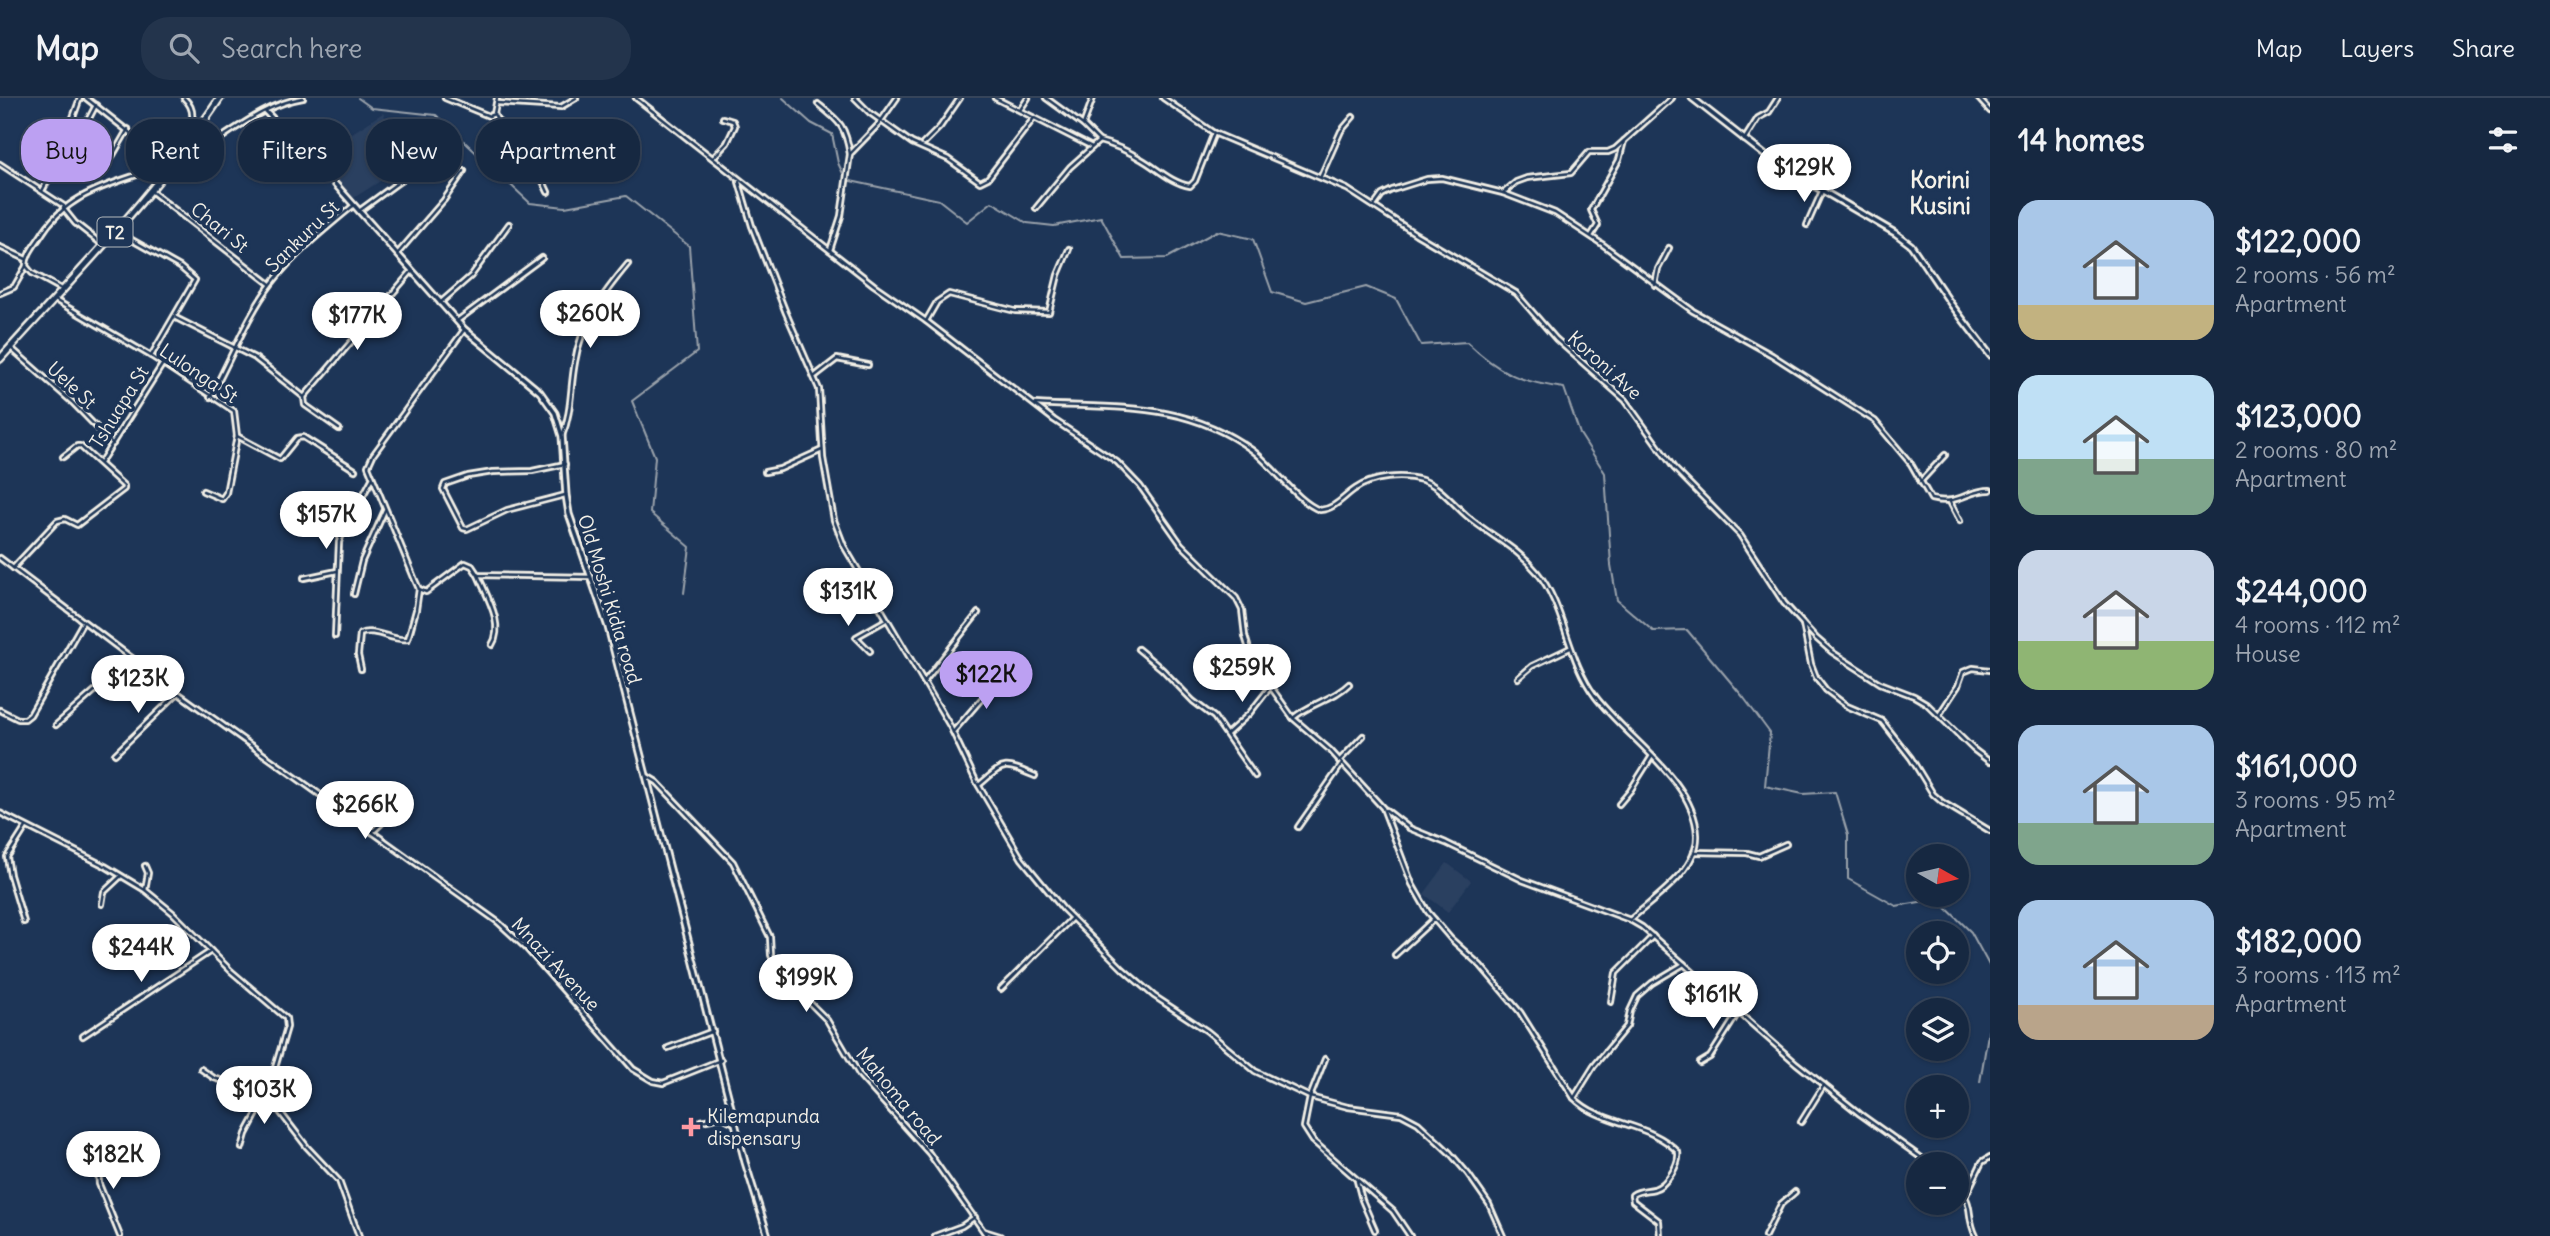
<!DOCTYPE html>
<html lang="en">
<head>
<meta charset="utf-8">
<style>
	:root { --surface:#162841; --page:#23344c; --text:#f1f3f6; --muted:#9ea6b1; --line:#35445a; --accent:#bca0f2 }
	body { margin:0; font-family:Delius,sans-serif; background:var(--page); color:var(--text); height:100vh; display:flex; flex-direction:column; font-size:26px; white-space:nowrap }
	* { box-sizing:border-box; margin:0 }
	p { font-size:23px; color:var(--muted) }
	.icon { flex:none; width:38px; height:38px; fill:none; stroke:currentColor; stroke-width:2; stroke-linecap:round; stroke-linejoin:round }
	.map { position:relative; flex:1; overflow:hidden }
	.sheet { display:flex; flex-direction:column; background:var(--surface); width:560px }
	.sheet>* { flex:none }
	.hud { position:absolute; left:21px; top:21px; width:665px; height:63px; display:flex; gap:14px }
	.needle { width:46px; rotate:98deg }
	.buttons { position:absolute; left:1906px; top:746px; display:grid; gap:14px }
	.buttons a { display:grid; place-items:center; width:63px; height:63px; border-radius:50%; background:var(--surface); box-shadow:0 2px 5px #0004,0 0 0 2px var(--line); font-size:35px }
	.price { position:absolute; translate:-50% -60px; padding:0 16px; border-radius:24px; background:#fff; color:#222; font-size:23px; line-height:46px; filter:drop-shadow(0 2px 4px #0008) }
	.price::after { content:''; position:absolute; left:50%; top:42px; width:21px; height:16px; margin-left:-10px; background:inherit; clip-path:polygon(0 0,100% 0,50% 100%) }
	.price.selected { background:var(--accent); color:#111 }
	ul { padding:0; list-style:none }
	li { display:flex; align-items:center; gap:21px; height:175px; padding:0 28px }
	li span { display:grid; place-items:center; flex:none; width:196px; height:140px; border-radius:21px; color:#555 }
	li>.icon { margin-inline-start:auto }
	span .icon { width:84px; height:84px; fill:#fffc; stroke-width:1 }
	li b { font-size:30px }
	h2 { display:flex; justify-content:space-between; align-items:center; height:84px; padding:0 28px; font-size:30px }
	.pill { padding:0 24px; border-radius:28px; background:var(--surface); box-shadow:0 2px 5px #0004,0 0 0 2px var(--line); font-size:24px; line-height:63px }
	.pill.selected { background:var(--accent); color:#111 }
	header { display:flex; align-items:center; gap:42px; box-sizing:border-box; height:98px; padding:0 35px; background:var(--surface); border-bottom:2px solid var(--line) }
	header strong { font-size:33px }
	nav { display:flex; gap:38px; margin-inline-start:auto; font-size:24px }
	.search { width:490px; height:63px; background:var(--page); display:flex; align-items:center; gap:18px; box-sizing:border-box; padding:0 24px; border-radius:28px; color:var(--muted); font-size:26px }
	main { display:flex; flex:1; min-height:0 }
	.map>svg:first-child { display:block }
	.built { fill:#2a4060 }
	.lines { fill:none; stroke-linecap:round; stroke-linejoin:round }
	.stream { stroke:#9aa2ab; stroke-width:2 }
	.minor-casing { stroke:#f4f1e8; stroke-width:8 }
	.tertiary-casing { stroke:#f4f1e8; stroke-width:9 }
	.trunk-casing { stroke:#f4f1e8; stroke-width:10 }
	.minor { stroke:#1d3557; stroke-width:2.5 }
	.tertiary { stroke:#1d3557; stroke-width:3.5 }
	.trunk { stroke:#1d3557; stroke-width:5 }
	.poi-dot { fill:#ff9aa2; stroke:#1d3557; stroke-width:2.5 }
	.labels { text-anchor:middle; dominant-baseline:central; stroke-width:7; stroke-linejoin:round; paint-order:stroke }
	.shield { fill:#1d3557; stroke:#b4b9bc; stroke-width:2 }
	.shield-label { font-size:18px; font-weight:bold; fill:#f4f1e8 }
	.street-label { font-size:19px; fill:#f4f1e8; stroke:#1d3557 }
	.poi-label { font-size:19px; fill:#f4f1e8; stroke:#1d3557; text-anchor:start }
	.quarter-label { font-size:23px; font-weight:bold; fill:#f4f1e8; stroke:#1d3557 }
</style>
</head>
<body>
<header>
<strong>Map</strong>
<div class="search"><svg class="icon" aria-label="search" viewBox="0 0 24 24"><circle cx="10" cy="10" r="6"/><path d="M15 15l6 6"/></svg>Search here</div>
<nav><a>Map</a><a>Layers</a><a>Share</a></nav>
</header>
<main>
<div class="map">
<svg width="1990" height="1138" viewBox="0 0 1990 1138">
	<rect width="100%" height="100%" fill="#1d3557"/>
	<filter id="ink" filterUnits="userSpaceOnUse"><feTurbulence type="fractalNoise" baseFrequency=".0143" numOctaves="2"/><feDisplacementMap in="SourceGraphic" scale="14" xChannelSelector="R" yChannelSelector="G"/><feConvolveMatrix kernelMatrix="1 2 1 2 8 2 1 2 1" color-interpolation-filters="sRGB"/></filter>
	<g filter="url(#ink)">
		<!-- built -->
		<g class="built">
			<polygon points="383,15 410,64 352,101 317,58"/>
			<polygon points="1447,765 1471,783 1448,814 1424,796"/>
		</g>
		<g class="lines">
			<!-- stream -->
			<g class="stream">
				<polyline points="358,0 372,10 436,17 530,105 565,109 626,98 689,148 697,254 632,303 655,359 650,415 690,449 684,495"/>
				<path d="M783 0 811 25 832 36 838 65 846 82 939 102 967 124 992 104 1027 125 1054 128 1101 119 1124 161 1167 160 1217 133 1253 141 1272 194 1306 204 1366 189 1396 201 1421 247 1467 244C1499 275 1520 284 1564 290L1580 336 1605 375 1611 467 1617 502 1653 533 1687 532 1744 600 1770 635 1765 688 1803 696 1835 694 1848 737V781L1896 808 1937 801 1971 834 1990 869"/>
				<polyline points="1980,984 1990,924"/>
			</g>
			<!-- minor casing -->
			<g class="minor-casing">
				<g id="minor">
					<path d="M86 0 172 68C217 50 253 8 303 0"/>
					<polyline points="445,0 489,18 494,16 497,0"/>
					<path d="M636 0 874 187 926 223 1054 322 1117 364 1140 388 1181 446 1236 500 1242 512 1245 538 1251 558 1263 578 1293 620 1330 652 1383 710 1412 786 1428 814 1451 841 1481 868 1520 914 1574 1000C1601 1028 1651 1024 1678 1054 1680 1066 1667 1087 1654 1091 1646 1093 1639 1092 1632 1097L1633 1103 1659 1123 1660 1138"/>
					<polyline points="855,0 870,15 912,45 948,61 980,84 988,80 1034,20"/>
					<polyline points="995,0 1092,49"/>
					<polyline points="1046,0 1083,27"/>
					<polyline points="1163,0 1214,35 1347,91 1416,136 1516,195 1556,241 1625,302 1674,370 1740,437 1784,505 1816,540 1832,554 1880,585 1914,598 1926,605 1973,651 1990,664"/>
					<polyline points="1978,0 1990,13"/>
					<polyline points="497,5 561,9 576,0"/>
					<path d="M818 6C840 24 845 27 850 56"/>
					<polyline points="1020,12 1028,0"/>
					<polyline points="494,16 509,43 542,81 548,94"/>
					<polyline points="85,28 96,7"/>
					<polyline points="1744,42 1758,20 1769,14 1778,0"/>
					<path d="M1099 43C1114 47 1128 53 1141 61 1157 70 1171 85 1190 88L1195 83 1214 35"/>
					<polyline points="923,46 940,29 960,0"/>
					<path d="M184 48C189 30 200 15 184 0"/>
					<polyline points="113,57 128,31"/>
					<polyline points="713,60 727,45 735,28 733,23 723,20"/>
					<polyline points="0,66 64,108"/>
					<polyline points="1321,78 1341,33 1353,19"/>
					<polyline points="739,84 752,128 786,215 819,291 823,360 834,422 844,448 950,628 976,683 1022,761 1063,811 1123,871 1154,898 1207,933 1255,973 1310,999 1348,1009 1401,1016 1418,1025 1450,1055 1468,1076 1489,1106 1503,1138"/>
					<polyline points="42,93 56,67 80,0"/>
					<polyline points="151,93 270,186"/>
					<polyline points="1503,95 1516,84 1527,80 1571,75 1589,54 1608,54 1615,51 1672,0"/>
					<path d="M1374 108 1382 97 1392 92 1427 81 1442 80 1503 95 1555 115 1602 146 1693 213 1772 257 1875 323 1911 366 1931 401C1959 408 1966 392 1990 392"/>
					<polyline points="63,110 75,125 103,147"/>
					<polyline points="1036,110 1070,69 1099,43 1083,27 1093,0"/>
					<polyline points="359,113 448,48"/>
					<polyline points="1807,127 1822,93"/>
					<polyline points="116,133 180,169 195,182 151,258"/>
					<polyline points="1591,138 1598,127 1591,112 1619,62 1624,43"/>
					<polyline points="0,149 26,161"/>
					<polyline points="830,152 841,118 850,56 878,27 897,0"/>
					<polyline points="398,155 444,102 464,73"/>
					<polyline points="1655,187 1658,171 1669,150"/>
					<path d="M63 192 32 175 26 168C26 157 34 148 40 139 70 89 120 86 169 65"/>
					<polyline points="0,195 14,189 26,168"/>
					<polyline points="55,202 151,258 234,313 237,338 226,395 222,401 203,393"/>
					<polyline points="440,205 471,178 509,126"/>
					<polyline points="174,219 255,260 304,299"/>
					<polyline points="457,223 542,160"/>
					<polyline points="926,223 937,204 949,196 1015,213 1049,214 1058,177 1069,151"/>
					<polyline points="464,232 373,357 368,368 415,482 419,491 426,494 465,465 472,468 478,477 591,479"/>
					<polyline points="11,250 72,304 113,346"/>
					<polyline points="815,278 837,261 868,267"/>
					<path d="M210 299C231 262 246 219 272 185 295 155 325 131 354 107"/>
					<path d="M1035 306C1114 311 1183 302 1252 352 1273 367 1298 405 1320 412 1335 411 1343 399 1355 391 1372 379 1402 376 1422 382 1439 387 1454 407 1467 418 1492 439 1515 448 1537 474 1565 508 1567 561 1595 598 1625 639 1695 682 1697 737 1698 773 1654 800 1630 822"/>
					<polyline points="339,331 305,307 304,299 411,174"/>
					<polyline points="237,338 280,361 297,340 303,339 355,372"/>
					<path d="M562 338C572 314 570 290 575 264 581 225 603 196 628 166"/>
					<polyline points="100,365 162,267"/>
					<polyline points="765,374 780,371 822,352"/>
					<polyline points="1920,384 1945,357"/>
					<polyline points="565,397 507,412 467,431 463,430 443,391 445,386 468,378 493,374 532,373 565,366"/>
					<polyline points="1950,404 1960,423"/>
					<polyline points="0,460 178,595 498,824 526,850 633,971 653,983 663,985 721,962"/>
					<polyline points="13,470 57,423 65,421 77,427 124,391 124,388 80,348 77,348 63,359"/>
					<path d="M478 477C486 497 505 527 492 547"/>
					<polyline points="304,480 337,473"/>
					<polyline points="354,496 362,463 385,412"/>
					<polyline points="1803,526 1811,566 1816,579 1826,592 1847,608 1882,623 1911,660 1933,696 1942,704 1990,733"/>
					<polyline points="335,538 339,444 343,434 372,381"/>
					<polyline points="1138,551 1162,571 1193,603 1214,619 1255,678"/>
					<polyline points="870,553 856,539 886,522"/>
					<path d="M361 571 358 557 360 536C374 529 393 544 408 541L416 512 419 491"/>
					<polyline points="1518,580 1532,568 1570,550"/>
					<polyline points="924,584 978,515"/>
					<polyline points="0,612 18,621 25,621 30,617 83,524"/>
					<polyline points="1939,617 1958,588 1963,574 1973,570 1990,572"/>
					<path d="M1293 620C1310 605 1333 602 1349 586"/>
					<polyline points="56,627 132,560"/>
					<polyline points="953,634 1003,576"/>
					<polyline points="1227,636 1249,616 1271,588"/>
					<polyline points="115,656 178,595"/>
					<polyline points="1339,663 1363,638"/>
					<polyline points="647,678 657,684 733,764 770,839 771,857 777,872 827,922 860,978 929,1055 987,1138"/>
					<path d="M979 687C1005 665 1002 664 1035 678"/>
					<polyline points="1619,706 1630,693 1652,658"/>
					<polyline points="1386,712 1409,730 1446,745 1522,782 1630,822 1642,829 1796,965 1860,1016 1930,1066"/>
					<polyline points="0,715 105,768 145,792 173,815 231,873 286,920 287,929 267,997 307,1049 339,1083 359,1138"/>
					<polyline points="1298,729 1342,666"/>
					<polyline points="372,734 385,722 391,720"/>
					<polyline points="1694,754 1747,755 1759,758 1786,746"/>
					<polyline points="145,792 148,775 145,768"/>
					<polyline points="102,806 104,794 121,778"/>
					<polyline points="24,824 10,777 7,759 26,729"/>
					<polyline points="1395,857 1434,821"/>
					<polyline points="1001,891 1072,820"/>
					<polyline points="1611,904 1616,875 1653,838"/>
					<polyline points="83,938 211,853"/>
					<polyline points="668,950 713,933"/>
					<polyline points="1325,961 1310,999 1304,1029 1313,1043 1393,1113 1410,1138"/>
					<polyline points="1700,965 1710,959 1738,915"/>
					<polyline points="201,971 214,980 267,997 246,1036 242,1050"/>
					<polyline points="1574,1000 1594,968 1627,928 1630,913 1637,898 1652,885 1684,866"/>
					<polyline points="701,1023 722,1019 734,1025"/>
					<polyline points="1801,1024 1824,987"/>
					<polyline points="107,1037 93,1040 92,1045 98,1067 99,1086 120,1138"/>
					<polyline points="1357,1083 1362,1102 1375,1132"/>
					<path d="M1956 1087C1976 1107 1965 1117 1976 1138"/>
					<polyline points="1966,1097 1982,1064 1990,1059"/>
					<polyline points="984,1133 1000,1138"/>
					<polyline points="935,1138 962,1128 975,1119"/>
					<polyline points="1765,1138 1781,1106 1795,1094"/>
				</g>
			</g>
			<!-- tertiary casing -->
			<g class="tertiary-casing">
				<g id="tertiary">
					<polyline points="1692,0 1775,65 1895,135 1911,147 1951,206 1990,257"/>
					<polyline points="266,14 329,79 464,231 540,294 555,315 562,338 566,397 569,416 608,529 745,1064 768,1138"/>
				</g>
			</g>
			<!-- trunk casing -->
			<g class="trunk-casing">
				<path id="trunk" d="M0 261C76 176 157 95 220 0"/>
			</g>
			<!-- minor -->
			<use href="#minor" class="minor"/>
			<!-- tertiary -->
			<use href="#tertiary" class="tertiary"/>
			<!-- trunk -->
			<use href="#trunk" class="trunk"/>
		</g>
	</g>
	<!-- markers -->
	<path class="poi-dot" d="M687.5 1018.5h7v7h7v7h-7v7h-7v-7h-7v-7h7z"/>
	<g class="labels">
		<!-- shield labels -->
		<rect class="shield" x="97.5" y="119.5" width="35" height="29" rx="5"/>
		<g class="shield-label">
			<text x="115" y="134">T2</text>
		</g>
		<!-- street labels -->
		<g class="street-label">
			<text transform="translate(220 129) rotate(39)">Chari St</text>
			<text transform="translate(302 138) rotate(-44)">Sankuru St</text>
			<text transform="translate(1605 267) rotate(42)">Koroni Ave</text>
			<text transform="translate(199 275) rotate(34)">Lulonga St</text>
			<text transform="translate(72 287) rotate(43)">Uele St</text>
			<text transform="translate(119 309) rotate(-58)">Tshuapa St</text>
			<text transform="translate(610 501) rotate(73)">Old Moshi Kidia road</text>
			<text transform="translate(556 866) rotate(47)">Mnazi Avenue</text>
			<text transform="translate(899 998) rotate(50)">Mahoma road</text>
		</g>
		<!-- poi labels -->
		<g class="poi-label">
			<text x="707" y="1018">Kilemapunda<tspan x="707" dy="22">dispensary</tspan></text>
		</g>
		<!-- quarter labels -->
		<g class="quarter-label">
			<text x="1940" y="81">Korini<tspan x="1940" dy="26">Kusini</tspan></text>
		</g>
	</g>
</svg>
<div class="buttons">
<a><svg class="needle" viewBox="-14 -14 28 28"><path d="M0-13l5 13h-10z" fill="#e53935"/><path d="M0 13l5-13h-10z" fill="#9ea6b1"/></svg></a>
<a><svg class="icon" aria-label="locate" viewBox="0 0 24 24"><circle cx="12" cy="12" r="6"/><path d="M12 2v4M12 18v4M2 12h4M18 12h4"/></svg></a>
<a><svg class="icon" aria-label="layers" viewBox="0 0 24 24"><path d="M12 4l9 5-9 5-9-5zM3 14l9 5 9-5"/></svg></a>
<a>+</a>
<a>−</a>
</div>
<b class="price" style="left:1804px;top:106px">$129K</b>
<b class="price" style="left:590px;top:252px">$260K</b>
<b class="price" style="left:357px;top:254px">$177K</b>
<b class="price" style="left:326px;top:453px">$157K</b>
<b class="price" style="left:848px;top:530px">$131K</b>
<b class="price" style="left:1242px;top:606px">$259K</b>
<b class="price selected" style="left:986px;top:613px">$122K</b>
<b class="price" style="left:138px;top:617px">$123K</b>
<b class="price" style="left:365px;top:743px">$266K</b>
<b class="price" style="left:141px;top:886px">$244K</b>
<b class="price" style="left:806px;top:916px">$199K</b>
<b class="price" style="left:1713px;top:933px">$161K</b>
<b class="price" style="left:264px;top:1028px">$103K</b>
<b class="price" style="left:113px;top:1093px">$182K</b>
<div class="hud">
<a class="pill selected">Buy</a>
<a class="pill">Rent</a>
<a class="pill">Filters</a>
<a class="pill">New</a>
<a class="pill">Apartment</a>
</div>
</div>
<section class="sheet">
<h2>14 homes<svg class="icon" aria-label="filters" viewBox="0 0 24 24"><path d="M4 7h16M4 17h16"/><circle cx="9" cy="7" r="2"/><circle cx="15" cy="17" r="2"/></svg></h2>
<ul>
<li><span style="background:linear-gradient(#a9c7e8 75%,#c2b280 0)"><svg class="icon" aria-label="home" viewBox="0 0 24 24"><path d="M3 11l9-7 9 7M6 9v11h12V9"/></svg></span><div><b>$122,000</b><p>2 rooms · 56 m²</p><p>Apartment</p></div></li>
<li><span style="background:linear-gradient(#bfe0f5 60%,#7fa58c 0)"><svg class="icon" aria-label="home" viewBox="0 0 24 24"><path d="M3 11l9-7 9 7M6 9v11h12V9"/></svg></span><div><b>$123,000</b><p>2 rooms · 80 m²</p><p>Apartment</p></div></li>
<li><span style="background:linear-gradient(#c9d6e8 65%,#8fb573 0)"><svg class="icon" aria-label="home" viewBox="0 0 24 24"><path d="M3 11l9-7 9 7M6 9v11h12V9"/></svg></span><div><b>$244,000</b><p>4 rooms · 112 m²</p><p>House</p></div></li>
<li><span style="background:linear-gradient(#a9c7e8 70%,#7fa58c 0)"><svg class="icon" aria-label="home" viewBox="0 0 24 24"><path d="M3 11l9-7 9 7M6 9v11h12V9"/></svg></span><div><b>$161,000</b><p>3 rooms · 95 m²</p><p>Apartment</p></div></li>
<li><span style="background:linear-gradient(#a9c7e8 75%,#b9a48a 0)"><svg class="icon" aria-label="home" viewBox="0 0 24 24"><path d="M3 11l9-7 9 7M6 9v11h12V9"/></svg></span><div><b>$182,000</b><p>3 rooms · 113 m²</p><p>Apartment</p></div></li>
</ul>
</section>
</main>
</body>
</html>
